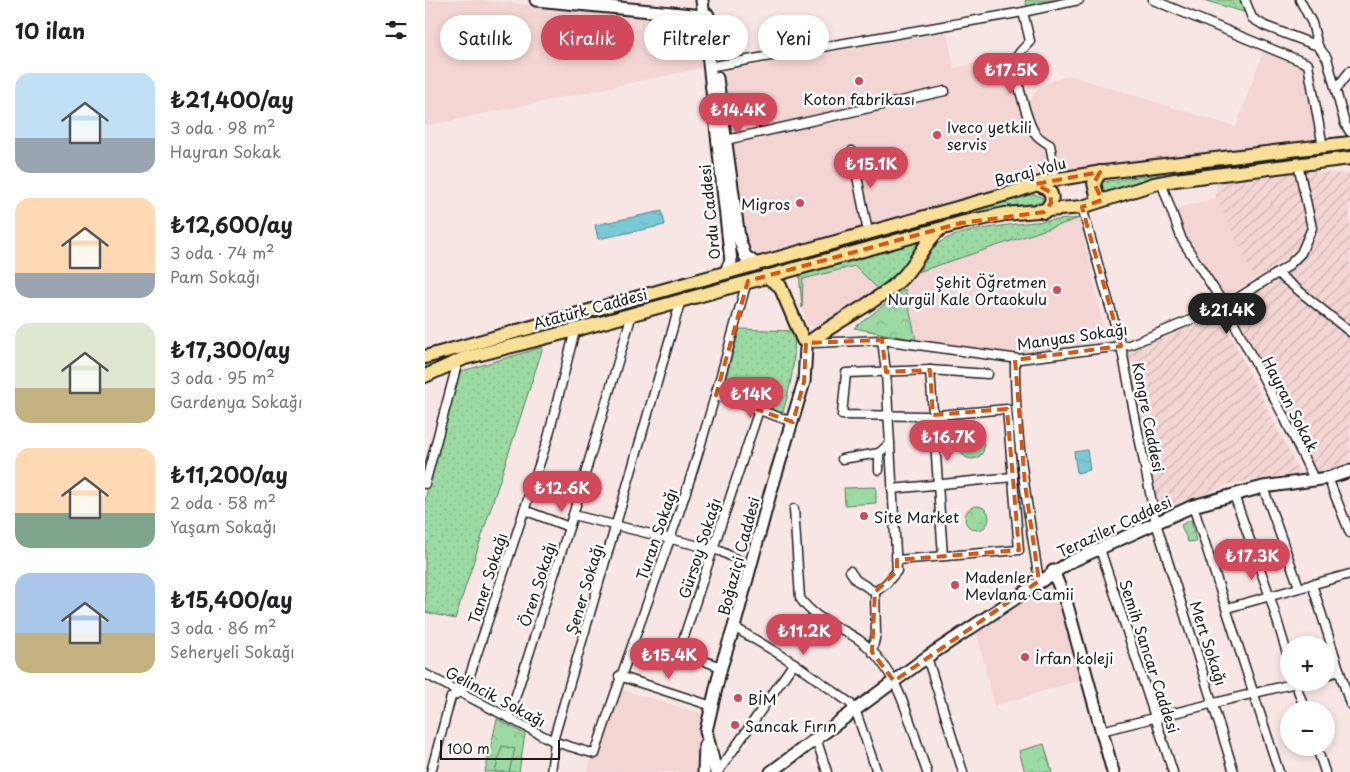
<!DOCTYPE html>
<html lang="tr">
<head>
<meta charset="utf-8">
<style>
	:root { --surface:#fff; --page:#f2f2f2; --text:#202124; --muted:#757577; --accent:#d1495b }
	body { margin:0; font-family:"Playpen Sans",sans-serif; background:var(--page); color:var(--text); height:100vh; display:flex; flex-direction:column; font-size:19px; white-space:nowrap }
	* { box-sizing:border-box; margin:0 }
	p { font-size:16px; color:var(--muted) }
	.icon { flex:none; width:28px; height:28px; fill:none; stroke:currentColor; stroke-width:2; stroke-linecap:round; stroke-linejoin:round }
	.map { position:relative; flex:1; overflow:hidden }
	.side { display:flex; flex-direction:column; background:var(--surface); width:425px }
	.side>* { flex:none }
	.hud { position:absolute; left:15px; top:15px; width:475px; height:45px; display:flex; gap:10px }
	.buttons { position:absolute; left:855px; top:636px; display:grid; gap:10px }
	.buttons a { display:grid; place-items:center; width:55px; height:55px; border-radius:50%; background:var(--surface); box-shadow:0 2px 8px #0003; font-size:25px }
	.scale { position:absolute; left:15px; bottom:12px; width:120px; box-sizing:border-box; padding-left:5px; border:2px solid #1c1c1c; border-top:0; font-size:14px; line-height:18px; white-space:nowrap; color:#1c1c1c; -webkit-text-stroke:4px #fff; paint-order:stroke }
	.price { position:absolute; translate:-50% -42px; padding:0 11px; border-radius:18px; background:var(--accent); color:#fff; font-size:16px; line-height:32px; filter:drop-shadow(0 1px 2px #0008) }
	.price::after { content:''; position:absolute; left:50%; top:30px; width:15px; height:11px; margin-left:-8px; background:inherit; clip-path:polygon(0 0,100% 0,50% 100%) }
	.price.active { background:#222; color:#fff }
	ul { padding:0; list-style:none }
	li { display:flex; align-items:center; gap:15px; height:125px; padding:0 15px }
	li span { display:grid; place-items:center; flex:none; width:140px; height:100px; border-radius:15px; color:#555 }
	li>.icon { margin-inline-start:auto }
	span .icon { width:60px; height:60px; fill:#fffc; stroke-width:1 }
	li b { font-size:21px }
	h2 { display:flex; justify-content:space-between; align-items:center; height:60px; padding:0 15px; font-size:21px }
	.tag { padding:0 18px; border-radius:22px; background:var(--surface); box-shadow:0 2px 8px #0003; font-size:18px; line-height:45px }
	.tag.active { background:var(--accent); color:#fff }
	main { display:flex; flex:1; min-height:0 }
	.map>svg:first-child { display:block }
	.built { fill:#f3d5d3 }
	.industrial { fill:url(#industrial-furrows) }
	.grass { fill:url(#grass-dots); stroke:#5c7b60 }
	.park { fill:url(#park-crowns); stroke:#5c7b60 }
	.pitch { fill:#9bdaa3; stroke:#5c7b60 }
	.water { fill:url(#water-ripples); stroke:#54848c }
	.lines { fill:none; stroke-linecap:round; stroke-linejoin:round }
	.street-casing { stroke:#1c1c1c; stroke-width:11 }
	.secondary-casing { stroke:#1c1c1c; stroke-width:15 }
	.primary-casing { stroke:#1c1c1c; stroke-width:16 }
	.street { stroke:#fff; stroke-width:8 }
	.secondary { stroke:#fff; stroke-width:11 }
	.primary { stroke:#fadf96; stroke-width:12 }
	.marked { fill:none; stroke:#de560d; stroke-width:4; stroke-dasharray:10 6; stroke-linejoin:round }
	.poi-dot { fill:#d1495b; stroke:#fff; stroke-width:2 }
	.labels { text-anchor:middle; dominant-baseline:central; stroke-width:5; stroke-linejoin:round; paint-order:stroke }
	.poi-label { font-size:15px; fill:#1c1c1c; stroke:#fff; text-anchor:start }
	.street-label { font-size:15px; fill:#1c1c1c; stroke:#fff }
</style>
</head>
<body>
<main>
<section class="side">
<h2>10 ilan<svg class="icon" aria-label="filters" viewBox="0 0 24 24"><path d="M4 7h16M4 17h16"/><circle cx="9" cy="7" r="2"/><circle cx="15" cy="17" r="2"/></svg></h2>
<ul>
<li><span style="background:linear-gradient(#bfe0f5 65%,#9aa5b1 0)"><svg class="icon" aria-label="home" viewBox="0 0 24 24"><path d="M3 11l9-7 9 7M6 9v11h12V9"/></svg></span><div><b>₺21,400/ay</b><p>3 oda · 98 m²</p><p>Hayran Sokak</p></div></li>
<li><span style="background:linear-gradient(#ffd9b3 75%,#9aa5b1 0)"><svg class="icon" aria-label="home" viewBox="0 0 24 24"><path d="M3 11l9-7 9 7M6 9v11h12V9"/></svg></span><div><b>₺12,600/ay</b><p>3 oda · 74 m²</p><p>Pam Sokağı</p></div></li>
<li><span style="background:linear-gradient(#dfe7d0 65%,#c2b280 0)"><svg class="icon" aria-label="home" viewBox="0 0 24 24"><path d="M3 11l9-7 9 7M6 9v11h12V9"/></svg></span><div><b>₺17,300/ay</b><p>3 oda · 95 m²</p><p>Gardenya Sokağı</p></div></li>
<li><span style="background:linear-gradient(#ffd9b3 65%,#7fa58c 0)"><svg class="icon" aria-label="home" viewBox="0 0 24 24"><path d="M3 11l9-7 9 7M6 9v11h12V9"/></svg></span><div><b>₺11,200/ay</b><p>2 oda · 58 m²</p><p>Yaşam Sokağı</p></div></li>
<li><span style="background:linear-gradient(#a9c7e8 60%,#c2b280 0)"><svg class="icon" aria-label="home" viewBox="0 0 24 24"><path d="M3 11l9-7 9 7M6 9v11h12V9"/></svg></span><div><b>₺15,400/ay</b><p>3 oda · 86 m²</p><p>Seheryeli Sokağı</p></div></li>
</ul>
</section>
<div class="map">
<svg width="925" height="772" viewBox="0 0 925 772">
	<defs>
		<pattern id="industrial-furrows" width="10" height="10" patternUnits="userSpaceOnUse" patternTransform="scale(1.25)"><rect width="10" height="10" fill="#f3d5d3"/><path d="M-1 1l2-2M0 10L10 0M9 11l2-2" fill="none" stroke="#d0b6b5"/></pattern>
		<pattern id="grass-dots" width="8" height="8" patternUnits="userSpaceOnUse" patternTransform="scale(1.25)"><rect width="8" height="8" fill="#9bdaa3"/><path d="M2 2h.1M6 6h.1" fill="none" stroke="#85ba8c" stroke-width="1.8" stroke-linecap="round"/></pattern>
		<pattern id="park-crowns" width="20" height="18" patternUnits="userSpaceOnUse" patternTransform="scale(1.25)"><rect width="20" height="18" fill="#9bdaa3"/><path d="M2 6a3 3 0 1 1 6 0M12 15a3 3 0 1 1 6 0" fill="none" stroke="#85ba8c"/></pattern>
		<pattern id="water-ripples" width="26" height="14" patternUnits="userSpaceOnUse" patternTransform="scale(1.25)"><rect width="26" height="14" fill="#7ac9d6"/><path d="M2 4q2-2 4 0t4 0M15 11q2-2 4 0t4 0" fill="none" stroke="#69acb7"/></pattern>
	</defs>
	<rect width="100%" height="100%" fill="#f8e6e5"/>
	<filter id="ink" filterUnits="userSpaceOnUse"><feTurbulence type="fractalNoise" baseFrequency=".02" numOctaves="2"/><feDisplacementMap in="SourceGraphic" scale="10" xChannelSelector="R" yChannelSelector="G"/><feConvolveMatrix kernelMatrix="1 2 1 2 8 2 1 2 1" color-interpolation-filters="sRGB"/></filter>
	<g filter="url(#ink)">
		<!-- built -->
		<g class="built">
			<polygon points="0,0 55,0 263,20 271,26 277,68 0,126"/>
			<polygon points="522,32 529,68 583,56 596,112 616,86 643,75 811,127 839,49 879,66 892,144 615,178 333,256 324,246 308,159 299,71"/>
			<polygon points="791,198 830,279 798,298 779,273 748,209"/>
			<polygon points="655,218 681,340 599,354 491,340 480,289 493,272"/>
			<polygon points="431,266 453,289 392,327 383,325 377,308 378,279"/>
			<polygon points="621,585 628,586 655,680 569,706 552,633"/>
			<polygon points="194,689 276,713 273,772 163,772 165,760 171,754"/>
		</g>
		<!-- industrial -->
		<g class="industrial">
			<polygon points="868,171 883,224 875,245 860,260 830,279 791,198 791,181"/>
			<polygon points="882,171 925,174 925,465 888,474 804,311 806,305 873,263 891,230 880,185"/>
			<polygon points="795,315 875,473 804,484 735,513 694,360 709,349"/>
		</g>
		<!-- grass -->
		<g class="grass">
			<polygon points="925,149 925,153 679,196 675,193 676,182"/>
			<polygon points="609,194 618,198 617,207 0,371 0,364"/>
			<path d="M655 218 493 272C500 263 506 250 514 243 536 226 624 221 655 218Z"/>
			<polygon points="496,241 479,270 453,289 430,266 378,279 377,308 374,272"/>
			<path d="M315 329 369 331C371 360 366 385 358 412L350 413 296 395Z"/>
			<polygon points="118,347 30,619 0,612 0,500 34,372"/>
		</g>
		<!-- park -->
		<g class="park">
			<polygon points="778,0 817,0 822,13"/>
			<polygon points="480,289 491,340 429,328"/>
			<circle cx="547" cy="447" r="12"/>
			<circle cx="552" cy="518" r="12"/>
			<polygon points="766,520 771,541 763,542 756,525"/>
			<polygon points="72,719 100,734 94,772 60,772"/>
			<polygon points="619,744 627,772 600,772 594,751"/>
		</g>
		<!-- pitch -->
		<g class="pitch">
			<polygon points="600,0 633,0 602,7"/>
			<polygon points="451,487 451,503 420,505 419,488"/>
			<polygon points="77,746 90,749 84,772 70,772"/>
		</g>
		<!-- water -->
		<g class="water">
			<polygon points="237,211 240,225 173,239 170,225"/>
			<polygon points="662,450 665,470 652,473 649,452"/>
		</g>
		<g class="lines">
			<!-- street casing -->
			<g class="street-casing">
				<g id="street">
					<polyline points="728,0 883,64 898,147"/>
					<polyline points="820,0 827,18 840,26 893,46"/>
					<polyline points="875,0 887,23 893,46 902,58 920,124 925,132"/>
					<path d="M598 12 605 41C601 47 593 52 591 59 587 68 603 124 610 133 613 138 620 142 625 145L630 170"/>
					<polyline points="283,67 598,12 654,0"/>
					<polyline points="911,89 925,71"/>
					<polyline points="301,140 520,91"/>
					<polyline points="427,151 443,232"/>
					<polyline points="736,182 757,240 800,306 859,417 889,479"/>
					<polyline points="657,207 696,346 731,523 809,772"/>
					<polyline points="852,273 925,332"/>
					<polyline points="389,343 457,340 594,359 704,345 800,306 862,267 876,253 887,228 873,164"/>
					<path d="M590 359C589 433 603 508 614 581"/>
					<polyline points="505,370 518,556"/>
					<polyline points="291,395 368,422"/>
					<polyline points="417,459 454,453"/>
					<polyline points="454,470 454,453 465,443"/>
					<polyline points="903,478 925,533"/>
					<polyline points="0,484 33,361"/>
					<polyline points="838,487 874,587"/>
					<polyline points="467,489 588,477"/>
					<polyline points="809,495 845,597 864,660"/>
					<polyline points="768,506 854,772"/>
					<path d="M369 509 375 598C390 621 416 626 437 642 476 672 486 729 502 772"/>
					<polyline points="99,510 144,527"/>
					<polyline points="148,515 295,551 325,566"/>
					<polyline points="675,549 748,772"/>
					<polyline points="472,560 594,550 582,409 502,416 417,415 421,373 505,370 563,374"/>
					<polyline points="425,571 431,580 450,592"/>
					<polyline points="887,584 925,704"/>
					<polyline points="802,608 925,574"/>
					<polyline points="309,627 369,663 425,703 431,712 452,772"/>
					<polyline points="447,652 451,634 450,592 461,584 472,571 461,372 457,340"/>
					<polyline points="502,657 538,772"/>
					<polyline points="296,667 254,652 334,410"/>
					<path d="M0 674 130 742 170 754C193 681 220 611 245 539 275 454 298 368 322 281"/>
					<polyline points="901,675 915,671"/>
					<polyline points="194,676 287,706"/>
					<polyline points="870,682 880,710"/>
					<polyline points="84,717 148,515 207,314"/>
					<polyline points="676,731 875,682"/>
					<polyline points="391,738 402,772"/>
					<polyline points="128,741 256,300"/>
					<polyline points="892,748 900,772"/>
					<polyline points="6,772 26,697 35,692 42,684 123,438 150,330"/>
					<polyline points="126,772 130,742"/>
					<polyline points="293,772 369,663"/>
				</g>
			</g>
			<!-- secondary casing -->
			<g class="secondary-casing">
				<g id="secondary">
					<polyline points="111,0 278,16 283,15"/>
					<polyline points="277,0 306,261 301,271"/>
					<polyline points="292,78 314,238 320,256 330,263"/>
					<polyline points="628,571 642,605 688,772"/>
					<polyline points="279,772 280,745"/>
					<polyline points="291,772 281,731 296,667 309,627 345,494 379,382 381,348"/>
					<polyline points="346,772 502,657 645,562 768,506 838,487 903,478 925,471"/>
				</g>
			</g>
			<!-- primary casing -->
			<g class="primary-casing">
				<g id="primary">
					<polyline points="675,172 669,183 672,195 677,200"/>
					<path d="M611 184C621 187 629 192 626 203L619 212"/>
					<polyline points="341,276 355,286 378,340"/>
					<path d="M387 340C415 319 449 304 474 281 491 266 497 245 514 230"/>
					<polyline points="0,357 589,192 621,181 671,173 925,143"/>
					<polyline points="0,376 40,358 150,330 536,223 580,214 657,207 729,184 750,180 925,158"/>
				</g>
			</g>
			<!-- street -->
			<use href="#street" class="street"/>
			<!-- secondary -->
			<use href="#secondary" class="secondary"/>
			<!-- primary -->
			<use href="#primary" class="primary"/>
		</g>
	</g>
	<!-- marked area -->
	<path class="marked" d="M675 172 669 183 677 200 657 207 696 346 590 360 600 484 614 581 469 681 447 652 450 592 472 571V560L594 550 582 409 508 415 505 370 461 372 457 340 381 343 379 382 368 422 291 395 323 281 536 223 619 212 626 203 625 192 611 184Z"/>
	<!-- markers -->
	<g class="poi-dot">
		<circle cx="434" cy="81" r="5"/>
		<circle cx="512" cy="135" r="5"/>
		<circle cx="375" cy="203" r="5"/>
		<circle cx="632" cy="290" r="5"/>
		<circle cx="439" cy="516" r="5"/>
		<circle cx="530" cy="585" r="5"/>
		<circle cx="600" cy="657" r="5"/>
		<circle cx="313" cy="698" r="5"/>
		<circle cx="310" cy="725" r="5"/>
	</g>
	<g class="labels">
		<!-- poi labels -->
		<g class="poi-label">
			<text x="434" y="98" text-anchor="middle">Koton fabrikası</text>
			<text x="522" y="126">Iveco yetkili<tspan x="522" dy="17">servis</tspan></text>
			<text x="365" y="203" text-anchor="end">Migros</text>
			<text x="622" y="281" text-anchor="end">Şehit Öğretmen<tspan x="622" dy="17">Nurgül Kale Ortaokulu</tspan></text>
			<text x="449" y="516">Site Market</text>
			<text x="540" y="576">Madenler<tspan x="540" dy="17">Mevlana Camii</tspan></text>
			<text x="610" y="657">İrfan koleji</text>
			<text x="323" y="698">BİM</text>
			<text x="320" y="725">Sancak Fırın</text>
		</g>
		<!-- street labels -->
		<g class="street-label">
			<text transform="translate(605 171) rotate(-15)">Baraj Yolu</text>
			<text transform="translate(284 212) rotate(-96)">Ordu Caddesi</text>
			<text transform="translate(165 308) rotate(-15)">Atatürk Caddesi</text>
			<text transform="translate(647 336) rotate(-8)">Manyas Sokağı</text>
			<text transform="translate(866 404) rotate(63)">Hayran Sokak</text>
			<text transform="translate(724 417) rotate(79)">Kongre Caddesi</text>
			<text transform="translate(689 526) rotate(-25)">Teraziler Caddesi</text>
			<text transform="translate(231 534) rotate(-71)">Turan Sokağı</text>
			<text transform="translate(274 548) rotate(-72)">Gürsoy Sokağı</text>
			<text transform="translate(313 556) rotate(-75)">Boğaziçi Caddesi</text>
			<text transform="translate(62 578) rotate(-72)">Taner Sokağı</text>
			<text transform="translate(112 584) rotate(-72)">Ören Sokağı</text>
			<text transform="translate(159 589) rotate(-73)">Şener Sokağı</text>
			<text transform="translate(784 643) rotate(72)">Mert Sokağı</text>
			<text transform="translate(725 656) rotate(72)">Semih Sancar Caddesi</text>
			<text transform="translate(71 696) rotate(28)">Gelincik Sokağı</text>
		</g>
	</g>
</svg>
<div class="buttons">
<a>+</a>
<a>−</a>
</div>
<div class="scale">100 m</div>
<b class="price" style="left:586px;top:95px">₺17.5K</b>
<b class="price" style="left:313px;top:135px">₺14.4K</b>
<b class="price" style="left:446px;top:189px">₺15.1K</b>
<b class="price active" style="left:802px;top:335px">₺21.4K</b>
<b class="price" style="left:326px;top:419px">₺14K</b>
<b class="price" style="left:523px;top:462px">₺16.7K</b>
<b class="price" style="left:137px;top:513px">₺12.6K</b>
<b class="price" style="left:827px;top:581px">₺17.3K</b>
<b class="price" style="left:379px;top:656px">₺11.2K</b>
<b class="price" style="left:244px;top:680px">₺15.4K</b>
<div class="hud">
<a class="tag">Satılık</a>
<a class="tag active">Kiralık</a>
<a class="tag">Filtreler</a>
<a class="tag">Yeni</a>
</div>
</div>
</main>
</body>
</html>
